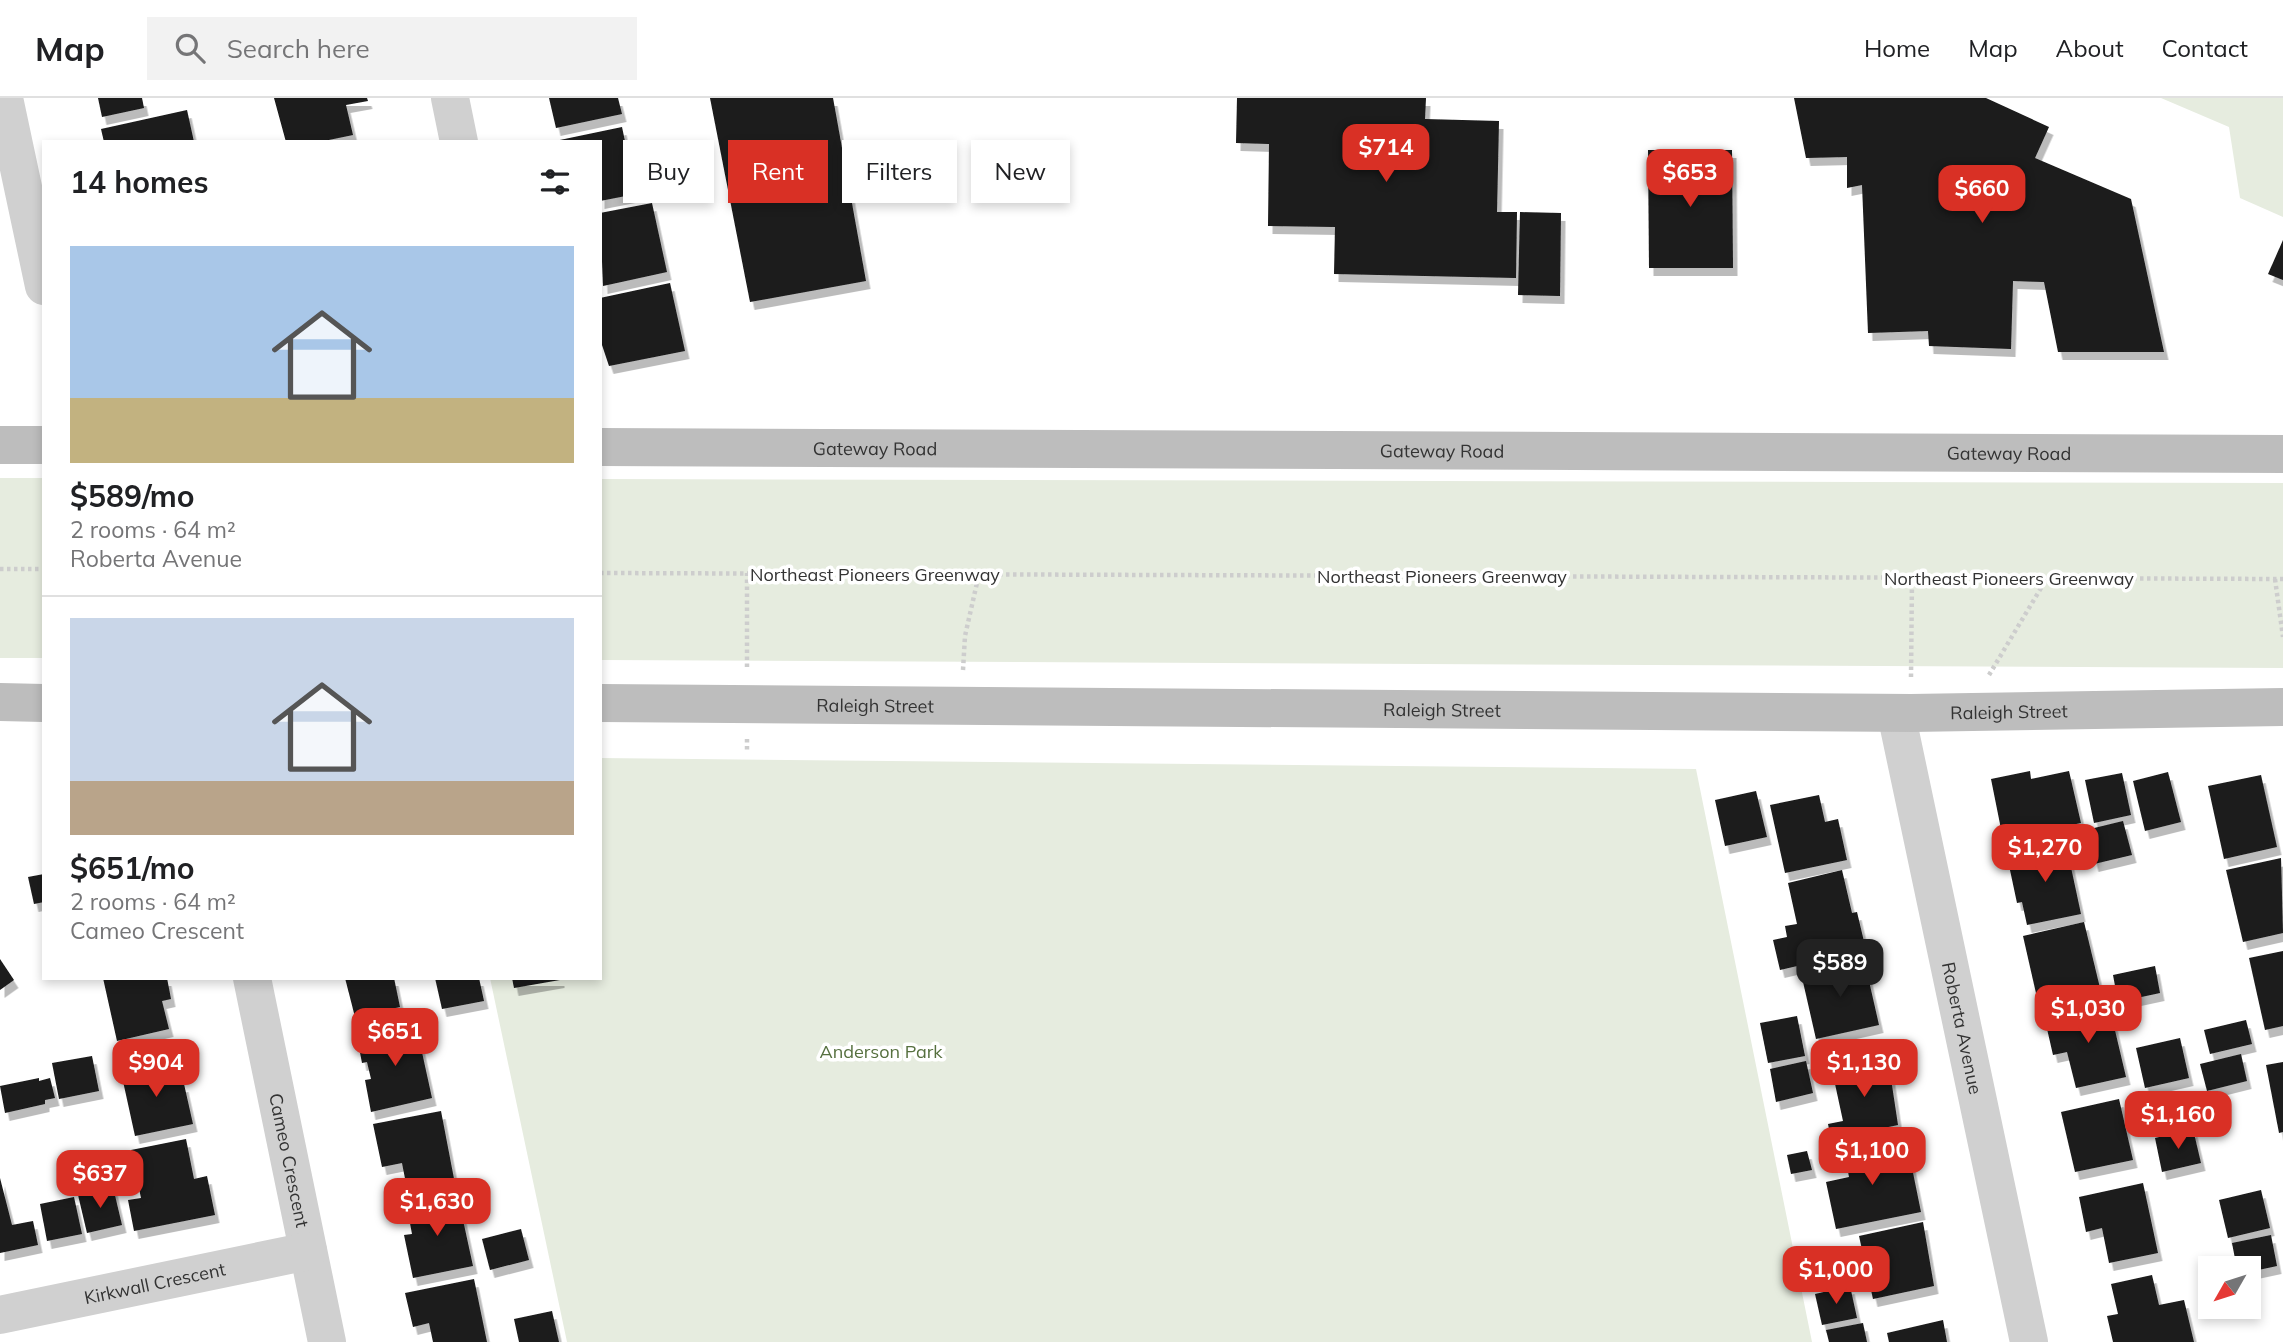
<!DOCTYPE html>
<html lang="en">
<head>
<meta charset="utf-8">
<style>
	:root { --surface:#fff; --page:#f2f2f2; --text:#202124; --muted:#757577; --line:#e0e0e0; --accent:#d93025 }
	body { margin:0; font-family:Mulish,sans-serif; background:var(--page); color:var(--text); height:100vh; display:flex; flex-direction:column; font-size:26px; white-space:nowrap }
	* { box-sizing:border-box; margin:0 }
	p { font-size:23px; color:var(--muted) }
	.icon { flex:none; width:38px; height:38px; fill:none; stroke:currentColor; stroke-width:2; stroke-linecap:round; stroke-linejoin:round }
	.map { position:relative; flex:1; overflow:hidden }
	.details { position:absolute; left:42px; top:42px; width:560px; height:840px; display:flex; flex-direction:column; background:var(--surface); border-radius:0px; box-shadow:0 4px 10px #0003 }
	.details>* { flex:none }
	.guide { position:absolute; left:623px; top:42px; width:665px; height:63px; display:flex; gap:14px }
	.needle { width:46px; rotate:231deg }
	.buttons { position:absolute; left:2198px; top:1158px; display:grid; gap:14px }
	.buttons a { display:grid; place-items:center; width:63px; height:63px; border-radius:0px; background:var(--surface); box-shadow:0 4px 10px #0003; font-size:35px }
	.price { position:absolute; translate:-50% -60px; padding:0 16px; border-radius:14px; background:var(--accent); color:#fff; font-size:23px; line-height:46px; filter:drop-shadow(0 2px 4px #0008) }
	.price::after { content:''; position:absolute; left:50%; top:42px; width:21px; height:16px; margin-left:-10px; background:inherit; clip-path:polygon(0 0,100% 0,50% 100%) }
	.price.active { background:#222; color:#fff }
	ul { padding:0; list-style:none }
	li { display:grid; align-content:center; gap:14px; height:371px; padding:0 28px }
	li+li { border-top:2px solid var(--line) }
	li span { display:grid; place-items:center; height:217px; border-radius:0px; color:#555 }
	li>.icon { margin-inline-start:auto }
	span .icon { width:126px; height:126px; fill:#fffc; stroke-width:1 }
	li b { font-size:30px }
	h2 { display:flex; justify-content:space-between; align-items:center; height:84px; padding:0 28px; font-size:30px }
	.chip { padding:0 24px; border-radius:0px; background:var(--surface); box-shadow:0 4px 10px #0003; font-size:24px; line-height:63px }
	.chip.active { background:var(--accent); color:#fff }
	header { display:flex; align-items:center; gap:42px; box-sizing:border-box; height:98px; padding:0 35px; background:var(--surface); border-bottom:2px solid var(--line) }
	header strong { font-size:33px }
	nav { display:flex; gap:38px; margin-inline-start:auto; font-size:24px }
	.search { width:490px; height:63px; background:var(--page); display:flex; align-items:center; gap:18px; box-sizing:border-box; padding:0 24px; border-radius:0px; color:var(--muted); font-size:26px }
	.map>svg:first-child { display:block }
	.green { fill:#e6ecdf }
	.building { fill:#1a1a1a; filter:url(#shadow) }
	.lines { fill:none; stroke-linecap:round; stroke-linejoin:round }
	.path { stroke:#cdcdcd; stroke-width:4.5; stroke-dasharray:3.5 3.5; stroke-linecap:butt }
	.street { stroke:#d0d0d0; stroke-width:38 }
	.secondary { stroke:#bdbdbd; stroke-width:38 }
	.labels { text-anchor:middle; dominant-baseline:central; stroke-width:7; stroke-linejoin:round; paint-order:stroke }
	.street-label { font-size:18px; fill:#333; stroke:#fff }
	.park-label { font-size:18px; fill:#56703f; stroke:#fff }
</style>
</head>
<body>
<header>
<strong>Map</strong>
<div class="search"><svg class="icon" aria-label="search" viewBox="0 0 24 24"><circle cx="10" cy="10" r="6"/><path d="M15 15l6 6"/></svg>Search here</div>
<nav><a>Home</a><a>Map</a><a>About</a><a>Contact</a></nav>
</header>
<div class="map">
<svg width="2283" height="1244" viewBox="0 0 2283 1244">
	<defs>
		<filter id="shadow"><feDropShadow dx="4.5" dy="8" stdDeviation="0" flood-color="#0004"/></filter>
	</defs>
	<rect width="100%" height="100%" fill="#fff"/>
	<!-- green -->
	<g class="green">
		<polygon points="2161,0 2283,0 2283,119 2240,100 2229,29"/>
		<rect x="0" y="380" width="44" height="180"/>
		<polygon points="600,381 2283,385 2283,570 600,562"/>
		<polygon points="600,660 1696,671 1812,1244 567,1244 490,880 600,880"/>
	</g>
	<!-- building -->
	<g class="building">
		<polygon points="98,0 142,0 144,10 102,19"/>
		<polygon points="274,0 367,0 368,3 346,7 353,37 319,44 286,44"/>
		<polygon points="549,0 618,0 622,16 556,30"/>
		<polygon points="710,0 833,0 866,183 750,204"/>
		<polygon points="1237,0 1426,0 1425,21 1499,23 1497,114 1517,114 1516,180 1334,176 1335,129 1268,128 1269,46 1236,45"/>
		<polygon points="1794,0 1986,0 2049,29 2035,60 2131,101 2164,254 2058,254 2044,184 2013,183 2011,251 1929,248 1928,233 1868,235 1862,87 1847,90 1847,59 1806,60"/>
		<polygon points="187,12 194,44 104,44 101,31"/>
		<polygon points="622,29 636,96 600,103 600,44 555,43"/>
		<polygon points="1648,52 1732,52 1733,170 1649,170"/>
		<polygon points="652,105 667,174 603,188 600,115"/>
		<polygon points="1520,114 1561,115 1560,198 1518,197"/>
		<polygon points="2283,142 2283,182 2268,176"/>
		<polygon points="670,185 685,253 609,268 600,241 600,200"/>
		<polygon points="2030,673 2031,681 2069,673 2081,725 2003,741 1991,681"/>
		<polygon points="2168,674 2181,724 2145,733 2133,683"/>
		<polygon points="2122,675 2131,717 2094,725 2085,682"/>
		<polygon points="2261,677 2277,749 2224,761 2208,688"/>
		<polygon points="1756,693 1767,739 1725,748 1715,702"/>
		<polygon points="1819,697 1825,724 1838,721 1847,762 1785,775 1770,707"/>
		<polygon points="2123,723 2132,757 2094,766 2086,732"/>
		<polygon points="2066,746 2081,816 2027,827 2022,804 2017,805 2007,758"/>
		<polygon points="2281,760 2283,835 2243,844 2226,772"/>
		<polygon points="1842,772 1852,815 1857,814 1866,852 1780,872 1773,842 1787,839 1785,828 1797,826 1788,785"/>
		<polygon points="44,776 44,804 34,806 28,779"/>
		<polygon points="2084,824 2100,890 2038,904 2023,838"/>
		<polygon points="2283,853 2283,928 2265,932 2249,860"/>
		<polygon points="0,861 14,882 0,892"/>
		<polygon points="1864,861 1879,927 1816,941 1801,875"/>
		<polygon points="2155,868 2160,895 2118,904 2113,877"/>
		<polygon points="103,880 167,880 171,901 162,903 169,931 117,943"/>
		<polygon points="345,880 394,880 400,909 355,919"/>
		<polygon points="435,880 479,880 484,903 442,911"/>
		<polygon points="512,880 560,880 560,882 514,890"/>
		<polygon points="2109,907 2126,979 2076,990 2067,954 2053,957 2045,922"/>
		<polygon points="1797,918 1805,958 1768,965 1760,925"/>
		<polygon points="2246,922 2252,946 2210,956 2204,932"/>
		<polygon points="416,927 432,1000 371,1014 365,982 371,981 367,964 362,965 357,939"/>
		<polygon points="2180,940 2189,980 2145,990 2136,950"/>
		<polygon points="2241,956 2247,983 2207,993 2200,966"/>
		<polygon points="92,958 99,993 59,1001 52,965"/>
		<polygon points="1888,961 1898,1027 1831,1041 1828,1026 1843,1023 1832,972"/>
		<polygon points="173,963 178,987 184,986 193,1026 135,1038 121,974"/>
		<polygon points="1806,963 1813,995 1776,1004 1770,971"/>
		<polygon points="2283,964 2283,1034 2279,1035 2266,967"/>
		<polygon points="39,980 39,983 50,980 55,1000 45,1002 45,1006 5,1015 0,988"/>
		<polygon points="2119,1001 2133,1062 2075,1074 2061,1014"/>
		<polygon points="441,1013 455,1086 408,1096 402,1065 382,1069 373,1026"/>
		<polygon points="2193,1031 2201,1065 2162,1074 2155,1040"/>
		<polygon points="1886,1039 1892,1069 1911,1065 1921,1114 1836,1131 1826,1084 1849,1079 1843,1048"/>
		<polygon points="186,1041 194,1081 207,1078 215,1117 134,1133 128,1102 141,1100 131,1052"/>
		<polygon points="1807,1053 1812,1072 1791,1076 1787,1057"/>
		<polygon points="0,1080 12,1127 33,1123 38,1147 0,1155"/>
		<polygon points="2143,1085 2158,1155 2109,1165 2102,1130 2086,1134 2079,1099"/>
		<polygon points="113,1089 122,1127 87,1135 78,1097"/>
		<polygon points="2261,1092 2270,1130 2228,1140 2219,1102"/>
		<polygon points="74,1099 82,1136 47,1143 40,1106"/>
		<polygon points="458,1099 473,1168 413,1180 404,1137 412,1136 407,1109"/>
		<polygon points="1923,1124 1934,1188 1873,1201 1859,1138"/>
		<polygon points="521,1131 529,1162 490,1172 482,1141"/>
		<polygon points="2271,1137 2277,1168 2249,1174 2249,1171 2237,1171 2232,1145"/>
		<polygon points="2152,1177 2159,1207 2184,1202 2194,1244 2113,1244 2107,1218 2118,1216 2111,1186"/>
		<polygon points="474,1181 487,1244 433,1244 429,1225 413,1229 405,1195"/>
		<polygon points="1850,1188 1857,1220 1822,1227 1815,1196"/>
		<polygon points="552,1213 559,1244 519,1244 514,1221"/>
		<polygon points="1943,1222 1947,1244 1889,1244 1887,1235"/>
		<polygon points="1863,1225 1867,1244 1829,1244 1826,1232"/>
	</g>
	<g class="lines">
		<!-- path -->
		<g class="path">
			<polyline points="0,471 44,471"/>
			<polyline points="600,475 2283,481"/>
			<polyline points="2275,481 2283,539"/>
			<polyline points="747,569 747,475"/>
			<polyline points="963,572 965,538 979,476"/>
			<polyline points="1989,577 2047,480"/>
			<polyline points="1911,579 1912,480"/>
			<polyline points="747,641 747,654"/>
		</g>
		<!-- street -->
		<g class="street">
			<polyline points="4,0 44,188"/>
			<polyline points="450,0 459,44"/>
			<path id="s1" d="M1896 615 2029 1244"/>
			<path id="s2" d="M252 880 327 1244"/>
			<path id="s3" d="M0 1217 308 1153"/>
		</g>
		<!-- secondary -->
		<g class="secondary">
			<polyline points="0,347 44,347"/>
			<path id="s4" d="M600 349 2283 356"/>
			<polyline points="0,604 44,605"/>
			<path id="s5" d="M600 605 1911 615 2283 609"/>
		</g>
	</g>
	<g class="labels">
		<!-- street labels -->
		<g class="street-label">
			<text stroke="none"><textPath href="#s4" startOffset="275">Gateway Road</textPath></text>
			<text stroke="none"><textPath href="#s4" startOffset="842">Gateway Road</textPath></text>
			<text stroke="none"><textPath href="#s4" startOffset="1409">Gateway Road</textPath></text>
			<text x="875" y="476">Northeast Pioneers Greenway</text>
			<text x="1442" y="478">Northeast Pioneers Greenway</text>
			<text x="2009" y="480">Northeast Pioneers Greenway</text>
			<text stroke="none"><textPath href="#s5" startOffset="275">Raleigh Street</textPath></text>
			<text stroke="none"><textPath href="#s5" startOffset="842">Raleigh Street</textPath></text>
			<text stroke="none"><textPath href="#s5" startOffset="1409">Raleigh Street</textPath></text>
			<text stroke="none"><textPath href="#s1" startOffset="322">Roberta Avenue</textPath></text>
			<text stroke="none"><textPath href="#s2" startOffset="186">Cameo Crescent</textPath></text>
			<text stroke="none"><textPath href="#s3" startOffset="158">Kirkwall Crescent</textPath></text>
		</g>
		<!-- park labels -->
		<g class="park-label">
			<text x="881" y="953">Anderson Park</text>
		</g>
	</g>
</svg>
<div class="buttons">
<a><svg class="needle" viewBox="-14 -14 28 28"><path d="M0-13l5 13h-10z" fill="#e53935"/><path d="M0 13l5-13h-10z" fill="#757577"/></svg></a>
</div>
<b class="price" style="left:1386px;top:86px">$714</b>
<b class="price" style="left:1690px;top:111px">$653</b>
<b class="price" style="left:1982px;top:127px">$660</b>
<b class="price" style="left:2045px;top:786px">$1,270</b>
<b class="price active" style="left:1840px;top:901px">$589</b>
<b class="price" style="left:2088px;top:947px">$1,030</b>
<b class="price" style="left:395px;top:970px">$651</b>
<b class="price" style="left:156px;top:1001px">$904</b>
<b class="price" style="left:1864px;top:1001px">$1,130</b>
<b class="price" style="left:2178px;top:1053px">$1,160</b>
<b class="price" style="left:1872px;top:1089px">$1,100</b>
<b class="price" style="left:100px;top:1112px">$637</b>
<b class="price" style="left:437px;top:1140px">$1,630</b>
<b class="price" style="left:1836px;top:1208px">$1,000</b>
<div class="guide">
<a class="chip">Buy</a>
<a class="chip active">Rent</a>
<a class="chip">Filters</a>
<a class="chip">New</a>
</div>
<section class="details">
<h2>14 homes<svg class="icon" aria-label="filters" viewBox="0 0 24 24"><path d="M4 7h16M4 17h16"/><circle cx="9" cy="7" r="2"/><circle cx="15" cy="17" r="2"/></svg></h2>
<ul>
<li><span style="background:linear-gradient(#a9c7e8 70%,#c2b280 0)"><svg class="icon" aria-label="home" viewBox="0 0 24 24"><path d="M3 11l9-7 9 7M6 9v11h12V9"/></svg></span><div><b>$589/mo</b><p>2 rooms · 64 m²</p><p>Roberta Avenue</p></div></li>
<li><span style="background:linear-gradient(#c9d6e8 75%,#b9a48a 0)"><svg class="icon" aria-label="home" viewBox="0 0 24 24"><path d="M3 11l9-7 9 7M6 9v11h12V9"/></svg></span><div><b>$651/mo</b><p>2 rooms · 64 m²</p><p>Cameo Crescent</p></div></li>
</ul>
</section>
</div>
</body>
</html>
